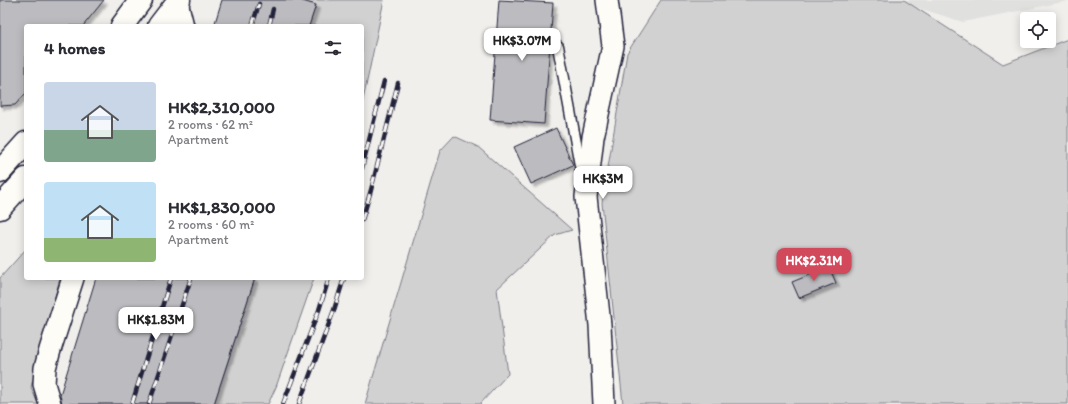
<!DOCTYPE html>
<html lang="en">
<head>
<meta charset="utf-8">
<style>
	:root { --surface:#fff; --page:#f7f7f7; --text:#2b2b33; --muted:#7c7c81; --accent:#d1495b }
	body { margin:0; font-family:Itim,sans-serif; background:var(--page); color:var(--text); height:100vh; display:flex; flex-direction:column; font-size:15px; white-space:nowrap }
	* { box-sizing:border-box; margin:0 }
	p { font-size:13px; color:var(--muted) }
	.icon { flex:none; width:22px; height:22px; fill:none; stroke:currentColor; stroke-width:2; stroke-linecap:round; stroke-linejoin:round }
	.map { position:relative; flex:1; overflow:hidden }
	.sheet { position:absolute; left:24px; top:24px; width:340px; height:256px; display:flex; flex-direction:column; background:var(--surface); border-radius:4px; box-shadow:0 2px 10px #0003 }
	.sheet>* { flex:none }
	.tools { position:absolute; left:1020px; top:12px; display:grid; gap:8px }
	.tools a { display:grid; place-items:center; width:36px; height:36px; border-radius:4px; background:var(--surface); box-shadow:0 2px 10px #0003; font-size:20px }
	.price { position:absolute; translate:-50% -34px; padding:0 9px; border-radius:8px; background:#fff; color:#222; font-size:13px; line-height:26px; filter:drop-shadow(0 1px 2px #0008) }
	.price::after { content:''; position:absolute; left:50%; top:24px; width:12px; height:9px; margin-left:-6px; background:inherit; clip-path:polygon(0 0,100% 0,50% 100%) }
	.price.current { background:var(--accent); color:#fff }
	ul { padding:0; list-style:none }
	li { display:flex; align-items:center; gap:12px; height:100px; padding:0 20px }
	li span { display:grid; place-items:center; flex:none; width:112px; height:80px; border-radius:4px; color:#555 }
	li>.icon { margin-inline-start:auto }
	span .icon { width:48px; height:48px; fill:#fffc; stroke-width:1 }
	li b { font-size:17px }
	h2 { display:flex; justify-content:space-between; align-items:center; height:48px; padding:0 20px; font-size:17px }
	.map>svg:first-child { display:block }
	.built { fill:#e0e0df }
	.green { fill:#d2d1d1; stroke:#7a7a86 }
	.building { fill:#bcbcc0; stroke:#22223b; filter:url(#shadow) }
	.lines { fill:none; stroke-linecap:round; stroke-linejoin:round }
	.lane-casing { stroke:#22223b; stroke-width:13 }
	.street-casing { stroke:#22223b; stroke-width:24 }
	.secondary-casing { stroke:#22223b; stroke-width:25 }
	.lane { stroke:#fdfcf7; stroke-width:10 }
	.street { stroke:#fdfcf7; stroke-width:21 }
	.secondary { stroke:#fdfcf7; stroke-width:22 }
	.rail-casing { stroke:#22223b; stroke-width:4.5 }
	.rail { stroke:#fdfcf7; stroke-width:3; stroke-dasharray:9; stroke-linecap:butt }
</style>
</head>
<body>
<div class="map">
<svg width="1068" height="404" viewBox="0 0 1068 404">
	<defs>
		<filter id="shadow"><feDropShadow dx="3.5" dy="3.5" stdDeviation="1" flood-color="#0004"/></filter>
	</defs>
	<rect width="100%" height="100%" fill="#f0efec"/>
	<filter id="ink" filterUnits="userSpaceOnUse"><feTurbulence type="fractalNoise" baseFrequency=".025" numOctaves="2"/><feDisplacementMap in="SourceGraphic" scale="8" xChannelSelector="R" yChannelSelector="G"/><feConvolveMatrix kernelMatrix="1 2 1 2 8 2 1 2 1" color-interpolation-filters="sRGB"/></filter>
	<g filter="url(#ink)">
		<!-- built -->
		<polygon class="built" points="893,0 1068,0 1068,1 963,22"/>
		<!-- green -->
		<g class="green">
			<polygon points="299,0 384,0 362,105 362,26 309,26 316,5"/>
			<polygon points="661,0 904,0 1003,64 1068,39 1068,404 623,404 602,203 627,53"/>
			<polygon points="454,136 478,147 572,230 555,235 497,289 508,374 480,404 365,404 440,151"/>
			<polygon points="26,249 26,278 60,278 31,387 38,404 0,404 0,278"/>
			<polygon points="255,278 314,278 276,387 268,404 214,404"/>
		</g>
		<!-- building -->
		<g class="building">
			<polygon points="0,0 104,0 83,26 26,26 26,93 15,105 0,106"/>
			<polygon points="222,0 299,0 316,5 309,26 214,26"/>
			<polygon points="499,0 553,3 544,124 490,120"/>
			<polygon points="556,128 573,165 531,184 514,147"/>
			<polygon points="829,267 836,283 799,298 792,282"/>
			<polygon points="96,278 255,278 214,404 62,404 60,395"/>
		</g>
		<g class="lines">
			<!-- lane casing -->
			<g class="lane-casing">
				<polyline id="lane" points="558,46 582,176"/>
			</g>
			<!-- street casing -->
			<g class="street-casing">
				<g id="street">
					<polyline points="177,2 183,26"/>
					<polyline points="50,404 44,384 45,368 50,350 73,278"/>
					<polyline points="604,404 600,325 586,197 593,137 613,46 607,0"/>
				</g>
			</g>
			<!-- secondary casing -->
			<g class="secondary-casing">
				<g id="secondary">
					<polyline points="122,26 141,0"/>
					<polyline points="159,26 179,0"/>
					<polyline points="0,172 26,143"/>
					<polyline points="0,208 26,179"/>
				</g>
			</g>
			<!-- lane -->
			<use href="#lane" class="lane"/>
			<!-- street -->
			<use href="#street" class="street"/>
			<!-- secondary -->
			<use href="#secondary" class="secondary"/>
			<!-- rail casing -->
			<g class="rail-casing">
				<g id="rail">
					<polyline points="252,26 259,4"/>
					<polyline points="269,26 273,9"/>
					<polyline points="362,168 384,81"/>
					<polyline points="362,220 371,190 398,83"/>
					<polyline points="132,404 171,278"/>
					<polyline points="149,404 191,278"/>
					<polyline points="283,404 319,310 329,278"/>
					<polyline points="299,404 334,310 344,278"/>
				</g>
			</g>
			<!-- rail -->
			<use href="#rail" class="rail"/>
		</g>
	</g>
</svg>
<div class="tools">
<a><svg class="icon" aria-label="locate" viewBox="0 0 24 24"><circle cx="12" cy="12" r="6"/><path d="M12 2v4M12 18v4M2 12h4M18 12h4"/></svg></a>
</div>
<b class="price" style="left:522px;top:62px">HK$3.07M</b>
<b class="price" style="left:603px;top:200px">HK$3M</b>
<b class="price current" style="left:814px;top:282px">HK$2.31M</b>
<b class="price" style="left:156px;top:341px">HK$1.83M</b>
<section class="sheet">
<h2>4 homes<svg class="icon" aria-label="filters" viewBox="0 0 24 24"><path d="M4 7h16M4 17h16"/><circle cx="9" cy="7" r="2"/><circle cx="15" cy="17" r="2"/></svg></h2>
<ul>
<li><span style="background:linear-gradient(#c9d6e8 60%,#7fa58c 0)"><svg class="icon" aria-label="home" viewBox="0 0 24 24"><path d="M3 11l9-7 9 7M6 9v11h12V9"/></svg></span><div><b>HK$2,310,000</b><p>2 rooms · 62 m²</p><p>Apartment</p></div></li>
<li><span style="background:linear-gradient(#bfe0f5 70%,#8fb573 0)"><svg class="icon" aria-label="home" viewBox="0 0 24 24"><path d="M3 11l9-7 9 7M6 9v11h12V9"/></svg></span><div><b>HK$1,830,000</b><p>2 rooms · 60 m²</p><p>Apartment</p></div></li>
</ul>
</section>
</div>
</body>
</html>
